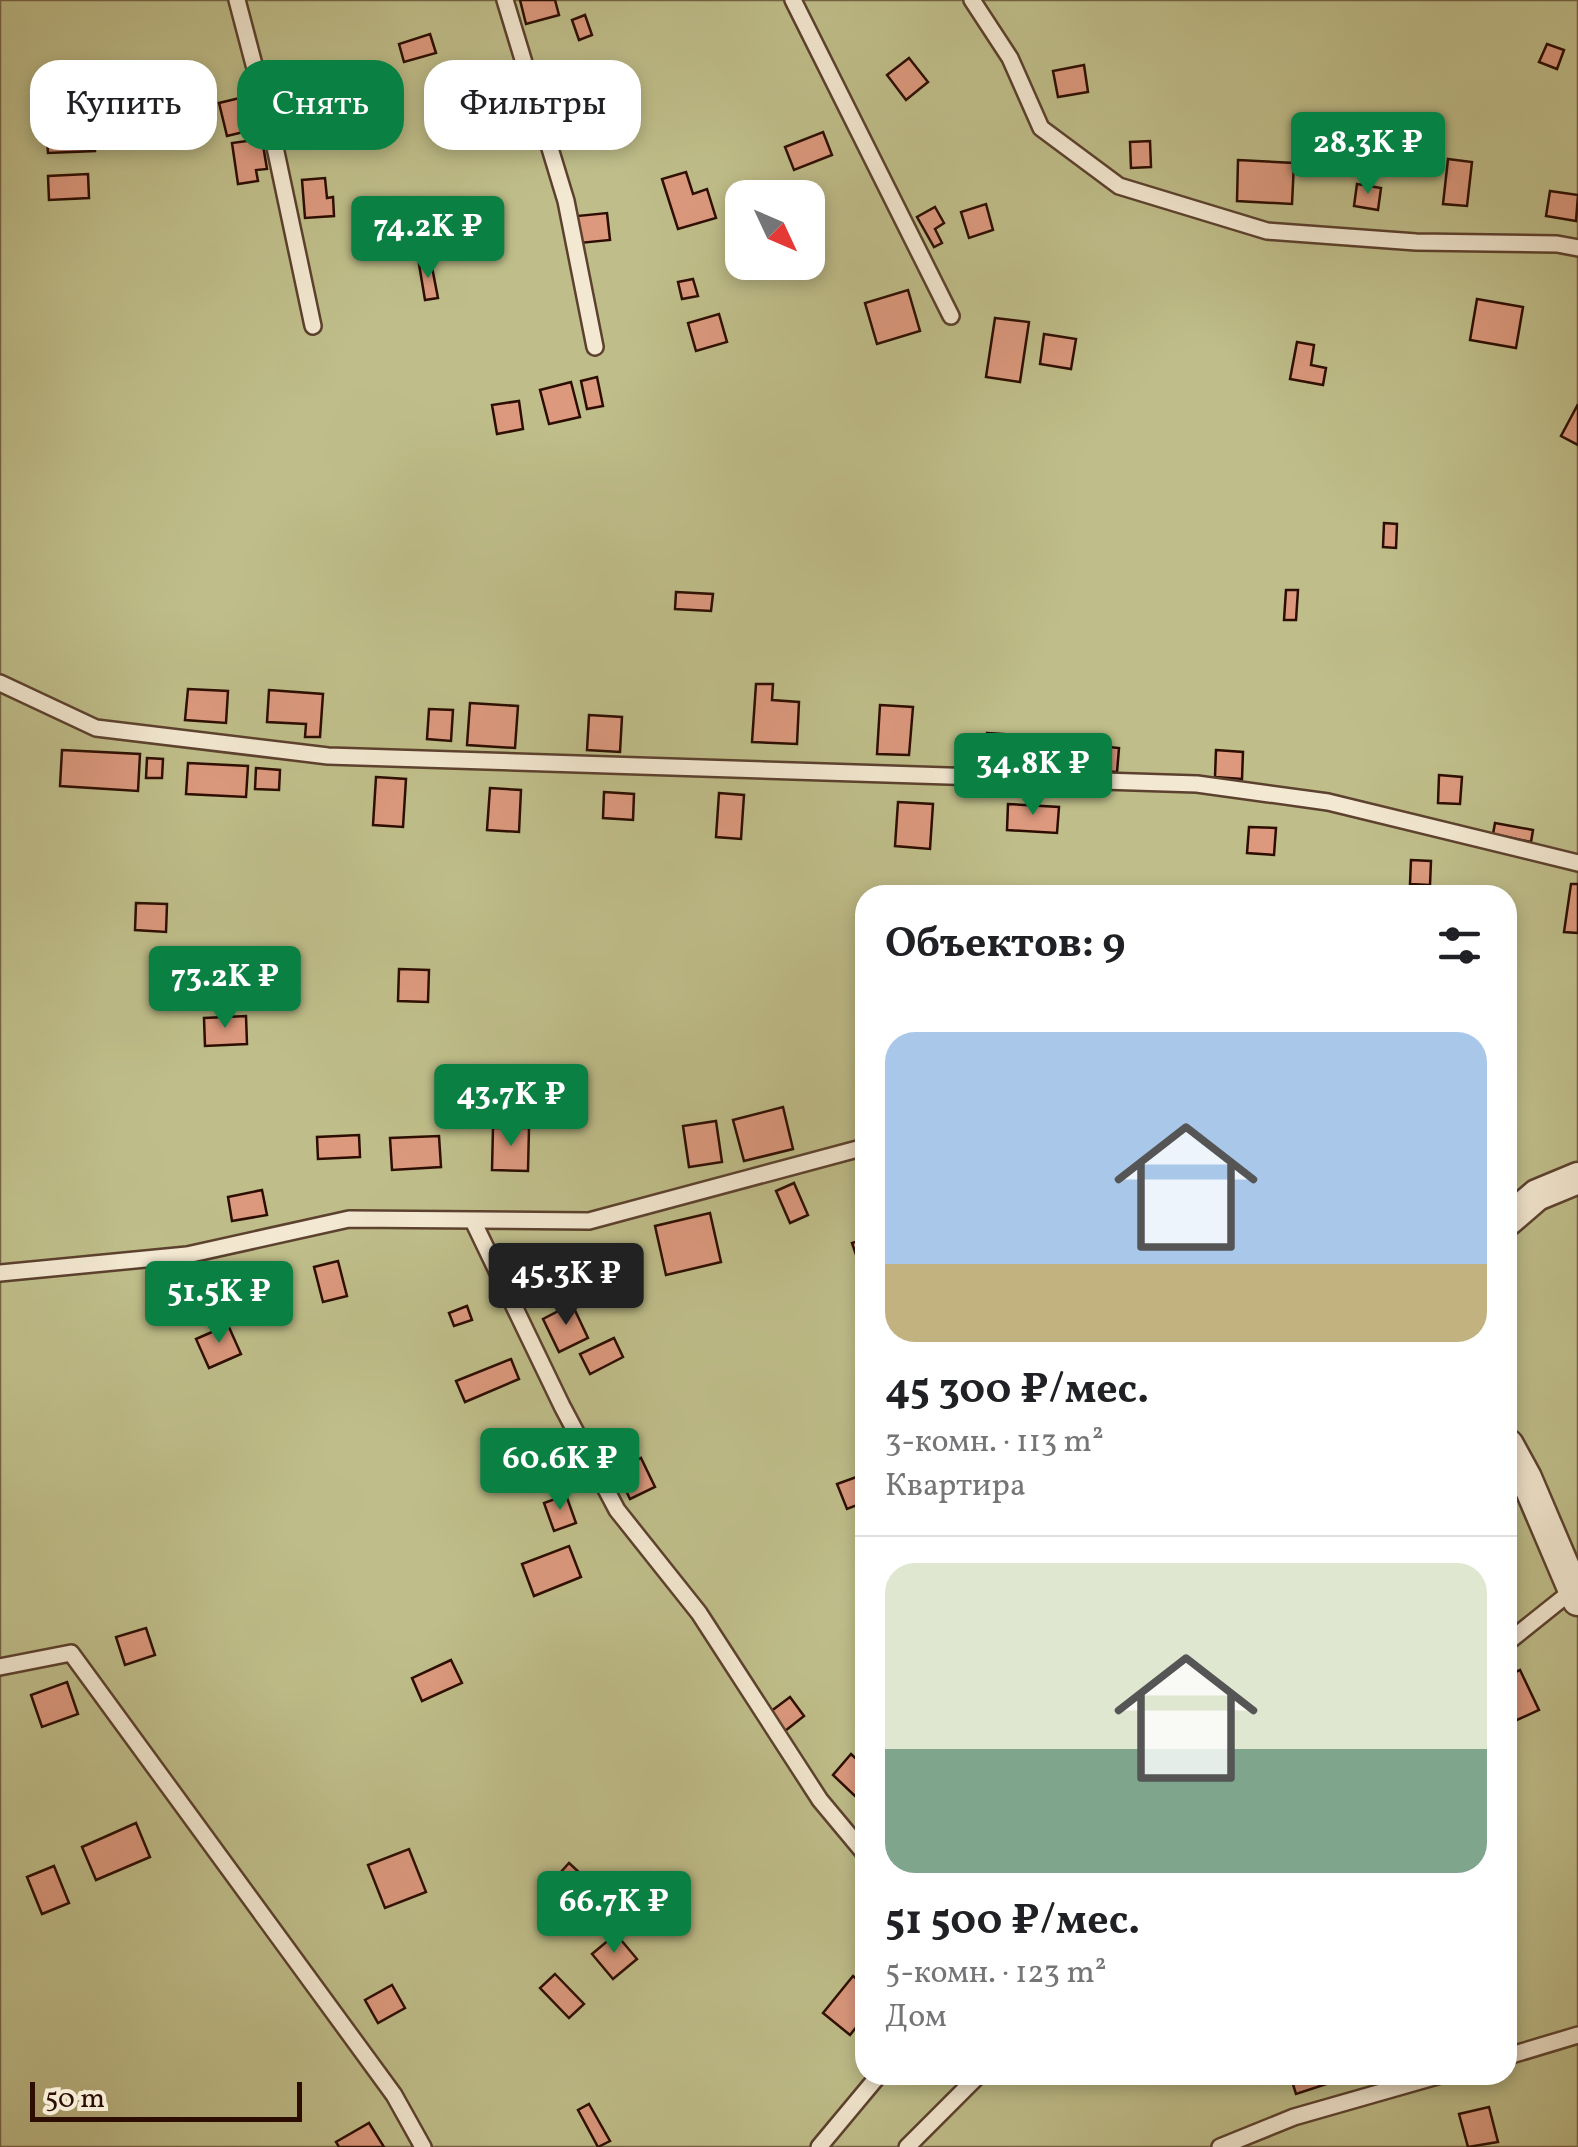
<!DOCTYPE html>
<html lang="ru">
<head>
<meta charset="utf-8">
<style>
	:root { --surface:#fff; --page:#f6f6f6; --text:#202124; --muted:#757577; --line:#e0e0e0; --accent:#0b8043 }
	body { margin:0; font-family:Vollkorn,serif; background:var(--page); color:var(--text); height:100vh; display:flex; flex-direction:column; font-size:38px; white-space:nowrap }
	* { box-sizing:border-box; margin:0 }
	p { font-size:32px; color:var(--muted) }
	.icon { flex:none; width:55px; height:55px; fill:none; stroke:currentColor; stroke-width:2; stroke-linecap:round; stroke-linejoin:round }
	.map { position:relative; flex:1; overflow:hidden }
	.side { position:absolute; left:855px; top:885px; width:662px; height:1200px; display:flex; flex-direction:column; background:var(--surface); border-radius:30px; box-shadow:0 5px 15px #0003 }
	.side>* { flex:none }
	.top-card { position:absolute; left:30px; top:60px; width:675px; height:90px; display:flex; gap:20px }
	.needle { width:65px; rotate:134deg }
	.buttons { position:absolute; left:725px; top:180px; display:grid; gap:20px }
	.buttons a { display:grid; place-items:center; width:100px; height:100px; border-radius:20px; background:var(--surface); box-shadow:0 5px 15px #0003; font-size:50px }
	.scale { position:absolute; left:30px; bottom:25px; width:272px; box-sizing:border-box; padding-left:10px; border:5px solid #2c0d00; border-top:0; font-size:28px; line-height:35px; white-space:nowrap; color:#2c0d00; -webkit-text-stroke:8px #f3e8d1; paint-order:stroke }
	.price { position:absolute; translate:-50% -85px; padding:0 22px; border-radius:10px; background:var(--accent); color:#fff; font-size:32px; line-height:65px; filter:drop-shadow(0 2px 5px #0008) }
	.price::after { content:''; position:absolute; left:50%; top:60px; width:30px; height:22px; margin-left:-15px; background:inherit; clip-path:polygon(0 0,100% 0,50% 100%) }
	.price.active { background:#222; color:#fff }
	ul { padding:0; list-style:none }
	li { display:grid; align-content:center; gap:20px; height:530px; padding:0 30px }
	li+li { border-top:2px solid var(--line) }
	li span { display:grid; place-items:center; height:310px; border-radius:30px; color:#555 }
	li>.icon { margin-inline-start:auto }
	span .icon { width:180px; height:180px; fill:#fffc; stroke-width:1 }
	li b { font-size:42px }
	h2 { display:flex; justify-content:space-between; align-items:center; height:120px; padding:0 30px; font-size:42px }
	.chip { padding:0 35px; border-radius:30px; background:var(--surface); box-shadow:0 5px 15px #0003; font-size:35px; line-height:90px }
	.chip.active { background:var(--accent); color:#fff }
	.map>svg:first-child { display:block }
	.green { fill:#bfbe8a; stroke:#766645; stroke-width:2.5; fill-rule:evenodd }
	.building { fill:#dc997e; stroke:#2c0d00; stroke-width:2.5 }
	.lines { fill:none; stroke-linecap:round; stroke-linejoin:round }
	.service-casing { stroke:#5c412e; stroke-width:20 }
	.minor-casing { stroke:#5c412e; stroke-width:35 }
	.service { stroke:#f3e8d1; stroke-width:15 }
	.minor { stroke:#f3e8d1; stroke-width:30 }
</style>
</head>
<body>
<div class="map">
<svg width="1578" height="2147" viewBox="0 0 1578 2147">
	<rect width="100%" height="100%" fill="#eddcb8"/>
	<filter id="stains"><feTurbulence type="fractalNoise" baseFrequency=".002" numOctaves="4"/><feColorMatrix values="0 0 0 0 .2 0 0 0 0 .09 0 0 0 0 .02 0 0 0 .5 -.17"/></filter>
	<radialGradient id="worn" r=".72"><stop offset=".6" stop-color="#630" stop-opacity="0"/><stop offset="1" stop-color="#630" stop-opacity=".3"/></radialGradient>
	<!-- green -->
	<path class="green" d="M0 0H1578V2147H0ZM742 198H808V262H742ZM865 895H1508V2075H865Z"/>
	<!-- building -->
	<g class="building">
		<polygon points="520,0 555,0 559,15 526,24"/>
		<polygon points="585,15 592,35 579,40 572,20"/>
		<polygon points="430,34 436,53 404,62 399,44"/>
		<polygon points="1547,44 1564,50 1557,69 1539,62"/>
		<polygon points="909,58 928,82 906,100 887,75"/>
		<polygon points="1084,65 1088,92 1058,97 1053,71"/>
		<polygon points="248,96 256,129 227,136 219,103"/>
		<polygon points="356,106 362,135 332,141 326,113"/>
		<polygon points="1312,116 1327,117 1326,135 1310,133"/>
		<polygon points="93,122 95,151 48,153 46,124"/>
		<polygon points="823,132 832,155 794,170 785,147"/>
		<polygon points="262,139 267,169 256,170 258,181 238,184 232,143"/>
		<polygon points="1150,141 1151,167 1131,168 1130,142"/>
		<polygon points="1448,159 1472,162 1467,206 1443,204"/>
		<polygon points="1238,160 1294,163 1292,204 1237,201"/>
		<polygon points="686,172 693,194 707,189 716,218 678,229 662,179"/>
		<polygon points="88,174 89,198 49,200 48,176"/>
		<polygon points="325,178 327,198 333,197 334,216 305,218 302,180"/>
		<polygon points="1357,184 1381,188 1378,210 1354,206"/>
		<polygon points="1550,191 1578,195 1576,221 1546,216"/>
		<polygon points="986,204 993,230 969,238 961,212"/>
		<polygon points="935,207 944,223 935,229 942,243 934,247 917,217"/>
		<polygon points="607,213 610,240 580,243 577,216"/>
		<polygon points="431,262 438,298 425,300 419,264"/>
		<polygon points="693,279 698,296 682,299 678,282"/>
		<polygon points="908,290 920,331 877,344 865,303"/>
		<polygon points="1477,299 1523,307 1516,348 1470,340"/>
		<polygon points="719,314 727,342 696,351 688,323"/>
		<polygon points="995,318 1029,322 1020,382 986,377"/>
		<polygon points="1044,334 1076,339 1071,369 1040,364"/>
		<polygon points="1297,342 1314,345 1311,365 1326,368 1323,385 1290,379"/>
		<polygon points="597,377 603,406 587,409 581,381"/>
		<polygon points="571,382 580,417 549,424 540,390"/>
		<polygon points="519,401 523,429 497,434 492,405"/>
		<polygon points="1578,404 1578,445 1561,436"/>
		<polygon points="1384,523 1397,524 1396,548 1383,547"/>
		<polygon points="1286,590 1298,590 1296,620 1284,620"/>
		<polygon points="676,592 713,594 711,611 675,609"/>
		<polygon points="756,684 773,684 772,700 799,702 797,744 752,742"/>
		<polygon points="188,689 228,691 226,723 185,720"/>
		<polygon points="269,690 323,694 320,737 305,737 306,724 267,722"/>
		<polygon points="470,703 518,706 515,748 467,745"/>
		<polygon points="880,705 913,707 909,755 877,754"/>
		<polygon points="429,709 453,710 451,741 427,739"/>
		<polygon points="589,715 622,717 620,752 587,750"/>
		<polygon points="987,733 1031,736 1029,768 985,765"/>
		<polygon points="1099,746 1119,748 1117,772 1098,771"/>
		<polygon points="62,750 140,754 138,791 60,786"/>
		<polygon points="1216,750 1243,752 1242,779 1215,777"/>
		<polygon points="147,758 163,759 162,778 146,778"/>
		<polygon points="188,763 248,766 246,797 186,794"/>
		<polygon points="256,768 280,770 279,790 255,789"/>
		<polygon points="1439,775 1462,777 1460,804 1438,803"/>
		<polygon points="376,777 406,779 403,827 373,825"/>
		<polygon points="490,788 521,790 519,832 487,830"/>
		<polygon points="604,792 634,794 633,820 603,818"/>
		<polygon points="719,793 744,795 741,839 716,837"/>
		<polygon points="898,802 933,804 930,849 895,846"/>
		<polygon points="1008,804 1059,807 1057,833 1007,830"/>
		<polygon points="1495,823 1533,830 1531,842 1493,834"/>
		<polygon points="1249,827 1276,828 1274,855 1247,853"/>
		<polygon points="1411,860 1431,861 1430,885 1410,884"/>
		<polygon points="1571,884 1578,884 1578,933 1564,932"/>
		<polygon points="136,903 167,904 166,932 135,930"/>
		<polygon points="399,969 429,970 428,1002 398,1001"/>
		<polygon points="246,1016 247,1044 205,1046 204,1018"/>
		<polygon points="783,1107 793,1149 744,1161 733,1120"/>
		<polygon points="716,1121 722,1162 689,1167 683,1126"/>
		<polygon points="493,1128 529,1128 528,1171 492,1170"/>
		<polygon points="359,1135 360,1157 318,1159 317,1137"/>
		<polygon points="439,1136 441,1167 392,1170 390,1138"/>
		<polygon points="794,1183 808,1215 790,1223 776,1191"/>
		<polygon points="262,1190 267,1215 232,1221 228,1197"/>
		<polygon points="710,1213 721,1262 666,1275 655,1226"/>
		<polygon points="865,1239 865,1281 852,1243"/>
		<polygon points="338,1261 347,1296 323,1302 314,1267"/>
		<polygon points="572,1304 588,1338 559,1352 543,1319"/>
		<polygon points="467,1306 472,1320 454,1326 449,1313"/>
		<polygon points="228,1325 241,1354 209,1368 196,1339"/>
		<polygon points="614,1338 623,1357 590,1374 580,1354"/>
		<polygon points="511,1359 519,1379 465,1402 456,1381"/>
		<polygon points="641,1458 655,1487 630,1499 616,1469"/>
		<polygon points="862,1475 865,1502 847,1509 837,1484"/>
		<polygon points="566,1495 576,1523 554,1531 544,1503"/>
		<polygon points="569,1546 581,1577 534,1596 522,1564"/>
		<polygon points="146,1628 155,1655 125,1665 116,1637"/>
		<polygon points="451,1660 462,1683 422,1701 412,1678"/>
		<polygon points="1520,1670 1539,1710 1508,1724 1508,1676"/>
		<polygon points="67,1682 78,1714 42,1727 31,1695"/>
		<polygon points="790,1697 804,1716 785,1731 770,1712"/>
		<polygon points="851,1754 865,1767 865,1787 856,1797 833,1775"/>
		<polygon points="136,1823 150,1857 96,1880 82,1847"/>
		<polygon points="409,1849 426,1892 385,1908 368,1865"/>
		<polygon points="569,1863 594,1886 570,1914 544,1891"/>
		<polygon points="54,1866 69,1903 42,1914 27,1877"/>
		<polygon points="616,1934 637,1959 613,1979 592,1954"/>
		<polygon points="555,1974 584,2004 569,2018 540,1988"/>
		<polygon points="853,1976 865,1986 865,2016 850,2035 823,2013"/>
		<polygon points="392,1985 405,2008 378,2023 365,2000"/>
		<polygon points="1290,2075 1340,2075 1342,2079 1296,2094"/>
		<polygon points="589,2104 610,2141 598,2147 578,2110"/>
		<polygon points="1489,2107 1498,2142 1468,2147 1459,2114"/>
		<polygon points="369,2123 384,2147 339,2147 336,2142"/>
	</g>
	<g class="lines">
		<!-- service casing -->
		<g class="service-casing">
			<g id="service">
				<polyline points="237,0 272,133 313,326"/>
				<polyline points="505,0 566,201 595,347"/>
				<polyline points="793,0 951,316"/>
				<polyline points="972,0 1010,58 1041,128 1119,186 1267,231 1416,242 1557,244 1578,248"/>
				<polyline points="0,683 96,728 328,756 1197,784 1328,802 1578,863"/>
				<polyline points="473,1221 562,1406 617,1510 699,1613 820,1800 865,1854"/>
				<polyline points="0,1273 187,1255 349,1219 589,1221 865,1147"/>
				<polyline points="1508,1642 1573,1590"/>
				<polyline points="0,1667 71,1653 394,2095 423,2147"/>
				<polyline points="1508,2056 1578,2035"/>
				<polyline points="819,2147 879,2075"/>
				<polyline points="907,2147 979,2075"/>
				<polyline points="1220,2147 1294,2117 1441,2075"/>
			</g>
		</g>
		<!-- minor casing -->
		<g class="minor-casing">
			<g id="minor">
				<polyline points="1508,1220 1537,1195 1578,1178"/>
				<polyline points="1508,1445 1526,1478 1578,1600"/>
			</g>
		</g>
		<!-- service -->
		<use href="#service" class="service"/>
		<!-- minor -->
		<use href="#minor" class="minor"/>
	</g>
	<rect width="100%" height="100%" filter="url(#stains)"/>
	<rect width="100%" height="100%" fill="url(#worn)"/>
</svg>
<div class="buttons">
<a><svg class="needle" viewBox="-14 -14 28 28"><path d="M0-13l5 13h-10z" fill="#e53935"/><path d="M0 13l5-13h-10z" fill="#757577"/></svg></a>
</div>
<div class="scale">50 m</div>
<b class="price" style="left:1368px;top:197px">28.3K ₽</b>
<b class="price" style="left:428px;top:281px">74.2K ₽</b>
<b class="price" style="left:1033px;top:818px">34.8K ₽</b>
<b class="price" style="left:225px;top:1031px">73.2K ₽</b>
<b class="price" style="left:511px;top:1149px">43.7K ₽</b>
<b class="price active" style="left:566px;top:1328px">45.3K ₽</b>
<b class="price" style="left:219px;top:1346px">51.5K ₽</b>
<b class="price" style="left:560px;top:1513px">60.6K ₽</b>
<b class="price" style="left:614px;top:1956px">66.7K ₽</b>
<div class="top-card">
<a class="chip">Купить</a>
<a class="chip active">Снять</a>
<a class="chip">Фильтры</a>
</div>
<section class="side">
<h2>Объектов: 9<svg class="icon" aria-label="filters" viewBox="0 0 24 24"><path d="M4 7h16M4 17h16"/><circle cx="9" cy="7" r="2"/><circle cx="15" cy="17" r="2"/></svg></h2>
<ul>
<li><span style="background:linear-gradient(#a9c7e8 75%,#c2b280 0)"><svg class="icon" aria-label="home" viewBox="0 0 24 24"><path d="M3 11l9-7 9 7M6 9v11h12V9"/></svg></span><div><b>45 300 ₽/мес.</b><p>3-комн. · 113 m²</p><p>Квартира</p></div></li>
<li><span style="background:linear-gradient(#dfe7d0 60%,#7fa58c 0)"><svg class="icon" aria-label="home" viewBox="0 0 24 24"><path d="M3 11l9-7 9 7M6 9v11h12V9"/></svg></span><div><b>51 500 ₽/мес.</b><p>5-комн. · 123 m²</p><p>Дом</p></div></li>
</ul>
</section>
</div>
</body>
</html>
